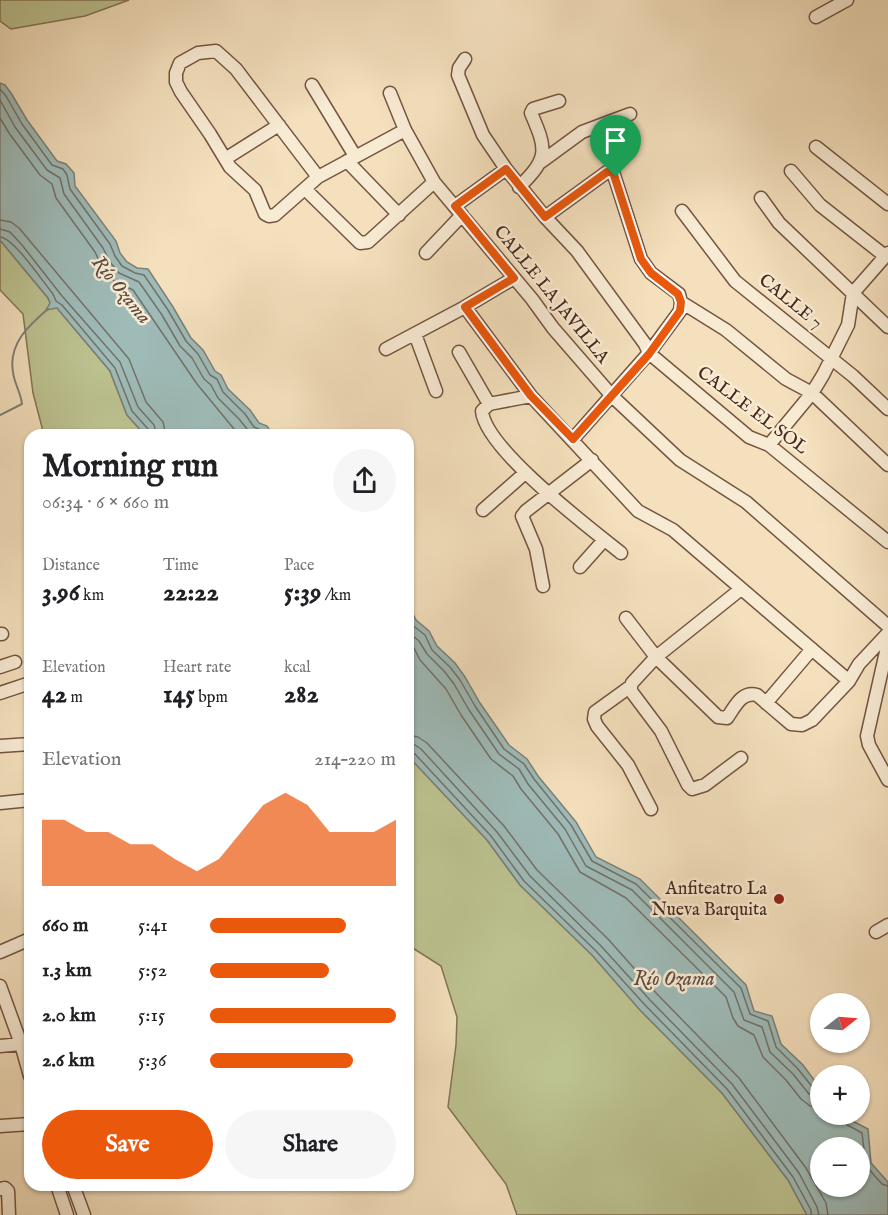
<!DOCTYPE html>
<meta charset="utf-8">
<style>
:root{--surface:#fff;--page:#f6f6f6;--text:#202124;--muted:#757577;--accent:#ea580c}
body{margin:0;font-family:"IM FELL English",serif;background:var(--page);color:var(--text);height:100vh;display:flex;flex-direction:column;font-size:22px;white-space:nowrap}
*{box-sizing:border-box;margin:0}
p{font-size:20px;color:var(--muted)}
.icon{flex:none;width:33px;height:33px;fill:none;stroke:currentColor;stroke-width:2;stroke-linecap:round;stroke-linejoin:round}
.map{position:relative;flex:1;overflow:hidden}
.panel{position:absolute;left:24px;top:429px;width:390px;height:762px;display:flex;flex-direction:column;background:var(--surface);border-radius:18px;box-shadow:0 2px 4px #0004}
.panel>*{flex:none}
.needle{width:39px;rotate:73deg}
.fabs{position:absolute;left:810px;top:993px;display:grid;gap:12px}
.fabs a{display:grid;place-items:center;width:60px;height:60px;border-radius:50%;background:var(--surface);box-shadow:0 2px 4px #0004;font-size:30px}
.pin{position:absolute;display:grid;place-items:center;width:51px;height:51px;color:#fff;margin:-62px -26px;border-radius:50% 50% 50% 0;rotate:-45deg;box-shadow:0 0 6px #0007}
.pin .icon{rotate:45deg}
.round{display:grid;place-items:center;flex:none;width:63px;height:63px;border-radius:32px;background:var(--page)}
.headline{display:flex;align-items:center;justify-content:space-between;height:102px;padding:0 18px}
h1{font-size:33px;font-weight:800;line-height:45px}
.figures{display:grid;grid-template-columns:repeat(3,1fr);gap:9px;height:102px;padding:6px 18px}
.figures div{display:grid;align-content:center}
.figures b{font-size:26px;font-weight:800}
.figures small{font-size:16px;font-weight:400}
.figures p{font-size:16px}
.chart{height:168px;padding:12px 18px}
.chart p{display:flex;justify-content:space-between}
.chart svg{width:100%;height:108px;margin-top:6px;fill:var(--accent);opacity:.7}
.button{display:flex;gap:12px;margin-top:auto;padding:12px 18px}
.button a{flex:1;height:69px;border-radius:36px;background:var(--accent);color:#fff;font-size:24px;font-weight:800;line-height:69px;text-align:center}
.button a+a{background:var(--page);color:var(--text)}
ul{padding:0 18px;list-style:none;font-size:20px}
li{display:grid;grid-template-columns:96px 72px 1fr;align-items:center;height:45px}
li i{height:15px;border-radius:8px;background:var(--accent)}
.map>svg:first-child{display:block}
.green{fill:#bcc290;stroke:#827454;stroke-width:1.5}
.water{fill:#9ebbb8;stroke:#7c8078;stroke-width:1.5;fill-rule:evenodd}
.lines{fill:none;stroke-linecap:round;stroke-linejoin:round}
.shore{stroke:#747168;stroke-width:1.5}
.stream{stroke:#7c8078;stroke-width:2}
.minor-casing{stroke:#745542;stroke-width:15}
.minor{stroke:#f8ebd4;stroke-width:12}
.route-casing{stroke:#fff;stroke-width:12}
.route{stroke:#ea580c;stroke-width:8}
.poi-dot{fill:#8f2418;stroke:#f8ebd4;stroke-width:2}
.labels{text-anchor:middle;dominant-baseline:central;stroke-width:5;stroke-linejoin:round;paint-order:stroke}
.street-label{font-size:18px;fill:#492719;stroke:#f8ebd4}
.poi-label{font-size:18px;fill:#492719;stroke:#f8ebd4;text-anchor:end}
.water-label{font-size:20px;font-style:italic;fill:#5e4c41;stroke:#f8ebd4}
</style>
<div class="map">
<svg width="888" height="1215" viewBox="0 0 888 1215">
<rect width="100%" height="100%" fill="#f4e0bd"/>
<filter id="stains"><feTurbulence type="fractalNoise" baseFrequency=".00333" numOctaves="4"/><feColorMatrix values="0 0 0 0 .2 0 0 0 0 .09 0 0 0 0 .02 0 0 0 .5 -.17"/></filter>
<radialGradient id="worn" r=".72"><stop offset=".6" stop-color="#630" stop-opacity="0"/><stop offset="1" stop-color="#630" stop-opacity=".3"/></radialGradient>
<path class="green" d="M0 0H129L85 16 11 29 0 21Z
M0 240 48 298 53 308H57L110 371 127 415 145 435H44L33 393 23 314 0 290Z
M408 756 487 840 520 885 592 955 640 1010 722 1093 788 1180 807 1215H517L506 1184 448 1107 456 1045 457 1017 441 966 408 945Z"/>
<path class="water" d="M0 83 5 85 11 93 27 120 57 161 66 164 74 173 75 186 116 241 120 253 127 262 137 268 148 269 173 307 191 338 203 350 215 371 221 375 228 389 250 410 259 423 267 426 273 435H145L127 415 110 371 57 308 46 310 50 303 48 298 0 240Z
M408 604 416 620 429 631 437 646 455 663 465 677 480 703 509 745 527 759 538 776 576 822 596 857 640 879 746 985 754 1011 772 1016 781 1044 803 1065 820 1088V1114L841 1115 868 1129 871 1163 888 1182V1215H807L788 1180 722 1093 640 1010 592 955 520 885 487 840 408 756ZM820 1148H860V1186H820Z"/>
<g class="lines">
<path class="shore" d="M0 89 6 96 22 124 52 165 63 169 67 175 70 189 110 244 115 256 122 266 135 273 144 275 168 310 186 341 198 354 210 375 217 379 223 392 245 414 254 427 263 431 266 435
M0 100 15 127 47 170 60 178 64 194 103 248 110 262 119 273 139 282 162 315 180 346 192 358 204 379 211 385 218 398 239 419 252 435
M0 118 9 133 40 175 52 184 56 198 95 252 102 267 114 281 133 290 197 384 239 435
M0 220 11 222 19 228 129 359 146 402 163 422 166 435
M0 229 10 232 22 245 62 296 120 362 138 407 154 425 157 435
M0 237C14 238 43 282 53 294L56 301 62 305 115 368 132 411 148 429 149 435
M408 618 411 624 425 635 432 650 450 667 460 680 475 706 504 749 524 764 534 779 571 825 592 861 636 884 741 988 750 1014 768 1021 776 1047 798 1069 814 1089 820 1091
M408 632 419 641 427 654 444 671 454 684 469 710 499 754 519 769 528 784 565 829 586 866 632 890 734 992 744 1020 762 1027 770 1052 793 1074 809 1094 820 1098
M408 643 414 648 420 660 446 689 461 715 491 759 513 776 521 789 558 834 580 872 626 898 726 997 733 1018 738 1026 754 1035 763 1057 786 1080 801 1099 810 1106 820 1107
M408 735 418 737 427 743 504 826 537 870 608 939 657 994 739 1078 806 1168 826 1203 828 1215
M408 744 415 745 421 749 497 832 530 876 601 946 650 1000 732 1084 799 1173 817 1207 819 1215
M408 752 415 754 491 836 524 881 596 951 645 1005 727 1089 793 1177 811 1210V1215
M840 1114 842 1122 862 1133 866 1166 882 1184 888 1186"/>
<path class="stream" d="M0 415 22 404C21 393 14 383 13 372 8 344 29 325 48 309"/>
<defs>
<path id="minor" d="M816 17 847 0
M465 59 459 68 458 75 483 135 506 169 545 217 577 251 645 344 649 353 749 437 769 445 888 542
M312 85 355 156
M390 93 405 130 434 182 532 299 553 328 612 396 680 460 746 502 888 626
M816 147 888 204
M225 159 279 125
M347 161 399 215
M541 162 582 132 630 114
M791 171 820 205 885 256
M318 177 236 69 216 51 198 53 180 63 176 73V82L181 92 210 134 230 167 255 190 265 214 269 216 275 215 318 177 405 130
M519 187C549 158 547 150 531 113L533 109 559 101
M305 189 360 243 368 242 434 182
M761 198 779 223 888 327
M455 206 506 169
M682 211 735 281 853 376 888 409
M545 217 607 172H613L641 259 651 273 679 294 681 302 680 311 649 353 573 439
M426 253 462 215
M681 302 726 330 786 379 812 393 888 465
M465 307 531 396 638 511 673 530 849 681
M415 334 436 391
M386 349 465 307 514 278
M459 352 489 404
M531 396 489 404 482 411C485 449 590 528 621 553
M769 445 812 393 823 375 848 325 853 293 888 253
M483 510 525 473
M580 567 604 540
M543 586 536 549 522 516 526 511 592 460
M626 618 656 657 718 717 727 718C735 707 741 691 757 695L791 724 802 725 812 720 849 681 859 664 888 633
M0 634H2
M888 643 867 736 869 745 888 780
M0 667 15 662
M631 686V691L661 731 688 785 692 789 705 785 741 758
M0 693 30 683
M766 703 812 649
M0 746 30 744
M0 803 30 800
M651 809 628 765 597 726 594 719 595 712 631 686 632 683 656 657 741 589
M876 932 888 925
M0 952 30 939
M0 986 21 1044 30 1076
M0 1046 21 1044
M0 1126 30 1124
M57 1185 67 1215
M73 1185 84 1215
M0 1189 5 1188 8 1191 9 1215"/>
</defs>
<use href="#minor" class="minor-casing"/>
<use href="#minor" class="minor"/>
</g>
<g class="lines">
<defs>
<path id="route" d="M506 169 545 217 607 172H613L641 259 651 273 678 294 681 302 680 311 649 354 573 439 531 396 465 307 514 278 455 206Z"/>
</defs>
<use href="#route" class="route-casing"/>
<use href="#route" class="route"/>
</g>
<circle class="poi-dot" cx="779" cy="899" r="6"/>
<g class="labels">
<g class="street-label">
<text transform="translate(551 295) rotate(51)">CALLE LA JAVILLA</text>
<text transform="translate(790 302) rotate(39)">CALLE 7</text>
<text transform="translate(752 411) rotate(37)">CALLE EL SOL</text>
</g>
<g class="poi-label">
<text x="767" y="889">Anfiteatro La<tspan x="767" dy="21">Nueva Barquita</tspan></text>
</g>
<g class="water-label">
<text transform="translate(121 290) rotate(51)">Río Ozama</text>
<text x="674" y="979">Río Ozama</text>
</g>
</g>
<rect width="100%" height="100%" filter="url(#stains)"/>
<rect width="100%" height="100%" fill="url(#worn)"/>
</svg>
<div class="fabs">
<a><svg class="needle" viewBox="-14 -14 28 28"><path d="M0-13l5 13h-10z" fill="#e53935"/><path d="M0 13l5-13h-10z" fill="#757577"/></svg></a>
<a>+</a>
<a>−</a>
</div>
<div class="pin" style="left:616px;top:177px;background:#1e9e55"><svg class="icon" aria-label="arrive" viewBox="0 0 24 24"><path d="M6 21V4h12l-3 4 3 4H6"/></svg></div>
<section class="panel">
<div class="headline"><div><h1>Morning run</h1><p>06:34 · 6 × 660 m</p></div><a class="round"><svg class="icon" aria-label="share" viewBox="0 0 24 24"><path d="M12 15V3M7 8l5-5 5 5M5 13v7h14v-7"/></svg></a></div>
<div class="figures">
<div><p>Distance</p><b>3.96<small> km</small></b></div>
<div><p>Time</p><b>22:22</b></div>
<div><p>Pace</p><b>5:39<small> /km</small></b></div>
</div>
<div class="figures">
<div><p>Elevation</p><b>42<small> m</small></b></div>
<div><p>Heart rate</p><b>145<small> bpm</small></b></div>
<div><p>kcal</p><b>282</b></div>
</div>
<div class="chart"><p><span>Elevation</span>214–220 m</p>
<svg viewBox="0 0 160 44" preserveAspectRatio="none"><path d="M0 44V17L10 17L20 22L30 22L40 27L50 27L60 33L70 38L80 33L90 22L100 11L110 6L120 11L130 22L140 22L150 22L160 17V44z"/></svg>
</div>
<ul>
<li><b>660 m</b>5:41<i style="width:73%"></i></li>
<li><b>1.3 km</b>5:52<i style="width:64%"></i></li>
<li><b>2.0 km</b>5:15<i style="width:100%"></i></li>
<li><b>2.6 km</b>5:36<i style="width:77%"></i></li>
</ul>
<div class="button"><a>Save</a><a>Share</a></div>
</section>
</div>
